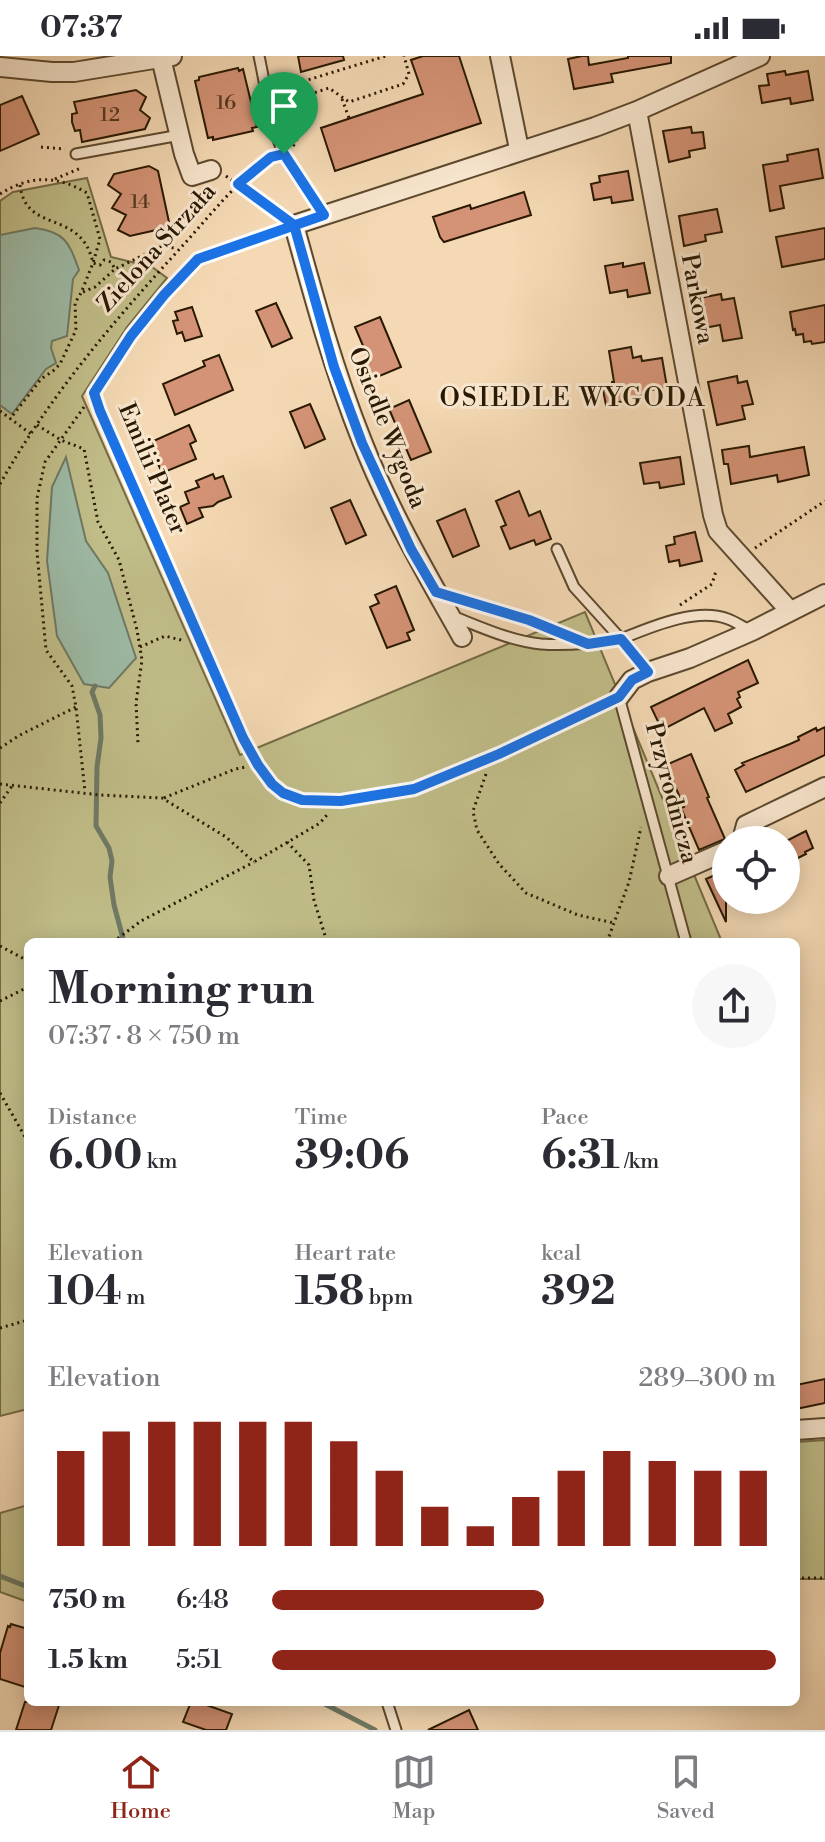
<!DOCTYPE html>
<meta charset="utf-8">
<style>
:root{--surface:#fff;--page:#f7f7f7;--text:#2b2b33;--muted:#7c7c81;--line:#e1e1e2;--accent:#8f2418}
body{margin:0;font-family:"Libre Bodoni",serif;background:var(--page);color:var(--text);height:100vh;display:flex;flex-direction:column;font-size:30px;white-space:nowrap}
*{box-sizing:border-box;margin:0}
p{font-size:26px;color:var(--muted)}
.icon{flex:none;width:44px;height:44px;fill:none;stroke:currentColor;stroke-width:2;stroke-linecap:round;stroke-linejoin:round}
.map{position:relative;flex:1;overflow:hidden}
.details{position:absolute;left:24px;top:882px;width:776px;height:768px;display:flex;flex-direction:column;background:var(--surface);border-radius:12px;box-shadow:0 4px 20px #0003}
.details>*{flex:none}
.fabs{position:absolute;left:712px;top:770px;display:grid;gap:16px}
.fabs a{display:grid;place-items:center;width:88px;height:88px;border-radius:50%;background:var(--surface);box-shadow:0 4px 20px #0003;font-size:40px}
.pin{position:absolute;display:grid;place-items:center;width:68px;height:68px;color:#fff;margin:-82px -34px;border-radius:50% 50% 50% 0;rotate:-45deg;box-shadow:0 0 8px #0007}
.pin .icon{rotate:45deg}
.round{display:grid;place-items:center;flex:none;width:84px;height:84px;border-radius:42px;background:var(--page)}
.summary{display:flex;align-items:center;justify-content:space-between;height:136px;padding:0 24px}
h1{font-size:44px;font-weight:700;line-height:60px}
.stats{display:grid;grid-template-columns:repeat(3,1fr);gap:12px;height:136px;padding:8px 24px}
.stats div{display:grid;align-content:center}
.stats b{font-size:40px;font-weight:700}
.stats small{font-size:22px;font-weight:400}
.stats p{font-size:22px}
.chart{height:224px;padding:16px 24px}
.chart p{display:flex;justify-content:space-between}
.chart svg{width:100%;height:144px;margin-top:8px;stroke:var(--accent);stroke-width:6}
ul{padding:0 24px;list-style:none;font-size:26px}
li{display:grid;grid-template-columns:128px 96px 1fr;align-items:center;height:60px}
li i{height:20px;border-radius:10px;background:var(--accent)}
.status{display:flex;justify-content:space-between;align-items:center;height:56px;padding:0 40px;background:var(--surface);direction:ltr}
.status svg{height:22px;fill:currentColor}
.dock{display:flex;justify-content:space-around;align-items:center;height:112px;border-top:2px solid var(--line);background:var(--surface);font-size:22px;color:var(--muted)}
.dock a{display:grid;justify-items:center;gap:4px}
.dock .current{color:var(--accent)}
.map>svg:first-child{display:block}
.green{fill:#c1be89;stroke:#756c46;stroke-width:2}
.water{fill:#9dbba7;stroke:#6f7a65;stroke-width:2}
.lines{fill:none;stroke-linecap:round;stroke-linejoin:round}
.stream{stroke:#6f7a65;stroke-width:5}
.building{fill:#d49376;stroke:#291902;stroke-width:2}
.service-casing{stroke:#5c492e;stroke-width:13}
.minor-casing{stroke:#5c492e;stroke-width:22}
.path{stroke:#291902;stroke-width:3;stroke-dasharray:2 4;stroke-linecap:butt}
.service{stroke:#f8e6ce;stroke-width:9}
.minor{stroke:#f8e6ce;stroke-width:18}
.route-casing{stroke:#fff;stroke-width:16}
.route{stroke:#1a73e8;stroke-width:10}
.labels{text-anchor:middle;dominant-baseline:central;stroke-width:6;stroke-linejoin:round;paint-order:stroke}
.number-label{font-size:20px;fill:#54381f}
.street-label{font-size:24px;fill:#291902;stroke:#f8e6ce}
.neighbourhood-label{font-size:26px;letter-spacing:2px;fill:#291902;stroke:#f8e6ce}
</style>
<div class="status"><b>07:37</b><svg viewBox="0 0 49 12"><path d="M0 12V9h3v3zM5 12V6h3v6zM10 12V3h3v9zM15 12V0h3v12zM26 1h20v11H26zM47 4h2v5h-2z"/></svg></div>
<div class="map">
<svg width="825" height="1674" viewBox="0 0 825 1674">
<rect width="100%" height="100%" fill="#f4d9b4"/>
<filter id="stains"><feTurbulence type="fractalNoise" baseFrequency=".0025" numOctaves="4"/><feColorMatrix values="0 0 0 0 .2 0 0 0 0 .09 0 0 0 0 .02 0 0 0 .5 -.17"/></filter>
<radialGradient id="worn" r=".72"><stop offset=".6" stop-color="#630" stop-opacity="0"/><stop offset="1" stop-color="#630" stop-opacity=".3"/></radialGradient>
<path class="green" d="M87 122 111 201 152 211 167 222 127 271 82 340 240 699 585 556 722 886H28V1353L0 1360V145L13 136Z
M825 1384V1523H796V1386Z
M28 1449V1546L0 1536V1457Z"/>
<path class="water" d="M35 172C66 176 69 187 79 214L73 223 67 280 52 285 51 292 56 307 46 313 12 358 0 349V179Z
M66 401 86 485 108 517 136 602 109 632 84 628 57 580 47 505 52 431Z"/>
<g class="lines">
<path class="stream" d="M95 630 92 636 100 659 101 682 97 711 96 770 109 792 112 805 110 821 114 849 124 886
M0 1520 28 1531
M321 1646 375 1674"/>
</g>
<path class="building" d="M298 0H343L344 4 301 16Z
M423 0H459L481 67 335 115 321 72 423 38 411 4Z
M582 0H588L589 9 628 2V0H671V7L611 18 613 26 574 33 568 3Z
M238 12 239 15 243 13 257 71 252 72 253 75 213 84V81L208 82 195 25 199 24V21Z
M785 15 786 19 808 15 813 44 791 48 790 42 762 47 759 30 769 29 767 18Z
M136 34 146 41 140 54 150 62 145 73 82 86 80 74 75 75 72 66V58L77 57 74 46Z
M22 40 39 78 0 95V49Z
M691 71 692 77 703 76 705 92 689 95 690 101 669 106 663 75Z
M818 93 823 122 780 130 784 152 770 155 763 109 788 105 787 99Z
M149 110 158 115 169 166 165 172 130 180 118 174 126 159 112 152 121 138 108 129 114 118Z
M628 115 633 144 612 147 611 141 594 144 591 128 600 126 599 120Z
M524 136 531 159 444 186 440 181 433 161 470 149 471 153Z
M717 153 722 176 705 179 706 185 684 190 679 160Z
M825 172V203L782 211 776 181Z
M623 207V211L644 207 650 237 628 241 627 234 610 237 605 210Z
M721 238 722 244 734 242 742 282 723 285 720 269 699 273 694 243Z
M276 247 292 282 272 291 256 255Z
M825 249V286L812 288 811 285 804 286 803 278 796 279 795 273 793 274 790 256Z
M192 251 202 280 185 285 182 276 177 278 173 265 178 264 175 256Z
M380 261 401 311 370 324 364 309 370 306 355 271Z
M631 291 633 302 641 300 642 305 662 302 667 331 646 335 647 339 623 343 624 345 606 349 603 334 612 332V326H614L609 295Z
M219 299 233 334 175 359 163 328 205 310 203 305Z
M737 320 738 327 747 325 753 348 742 350 745 363 717 369 708 326Z
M409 344 431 396 411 404 389 353Z
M310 348 325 383 305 392 290 356Z
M189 369 196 385 190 388 196 403 162 417 149 387Z
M749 390 750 401 804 391 809 419 778 426 777 419 731 428 728 408H724L722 394Z
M680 401 684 428 660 432 659 426 644 428 640 407Z
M213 418 215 423 223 420 231 441 218 446 213 450 199 452 203 461 187 468 180 451 189 447 185 436 199 431 196 425Z
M519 435 529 460 540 455 551 483 536 489 534 484 510 493 501 471 506 469 496 445Z
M350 444 366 479 346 488 331 452Z
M465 453 479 490 453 501 437 465Z
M695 476 702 505 680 510 679 504 669 506 666 490 675 488 674 481Z
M396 530 414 574 407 577 410 584 387 592 370 551 379 547 375 539Z
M748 604 758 627 738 636 740 641 737 643 741 651 728 658 732 667 715 675 704 652 662 674 651 651Z
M825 671V699L746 736 735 714 744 709 742 707 790 688 799 684 798 681 816 672 817 675Z
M691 698 709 741 707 742 725 783 699 794 681 752 684 751 666 709Z
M806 775 813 792 805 796 806 798 786 808V785Z
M726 814V866L706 823Z
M825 1323V1347L796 1353V1329Z
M11 1568 28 1573V1632L0 1623V1597L8 1570 10 1571Z
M25 1646H60L51 1674H16Z
M191 1646H198L232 1658 226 1674H206L183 1666Z
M469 1654 478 1674H428Z"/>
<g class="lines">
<defs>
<path id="service" d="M259 0C266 32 270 67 283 96 294 119 310 139 324 159
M76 98 180 79
M294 169 198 203 164 239 131 280 94 337 100 355 243 682 258 709 272 728 283 737 302 744 341 745 414 733 499 698 619 641 686 886
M557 493 574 531 621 583C651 571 696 551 728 563 736 566 743 571 751 575
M439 537 529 564 580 585
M452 560C481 571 510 585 541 588 568 590 595 587 621 583L648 616
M387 1646 396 1674"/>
<path id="minor" d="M500 0 518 88 521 95
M161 2 184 98 192 120 211 114
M0 11 52 16H74L172 0
M637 55 713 459 718 475 790 555
M462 581C426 517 389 454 362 385 334 315 314 242 294 169L595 71 637 55 760 0
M619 641 632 624 648 616 690 602 752 575 825 538
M742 784 746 769 825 731
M669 820 726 795
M796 1374 825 1372"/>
</defs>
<use href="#service" class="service-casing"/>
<use href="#minor" class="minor-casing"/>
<path class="path" d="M342 43 349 62
M292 44 329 32 349 46 403 28 409 18 404 0
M293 90C306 73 290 52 293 31L301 26 386 0
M41 91 65 93
M226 120 281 160
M55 123 81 112
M20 129C26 179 81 152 93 207L100 209 104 204 111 206 115 213 160 191 177 192
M0 138C30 119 57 119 87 137L100 183 93 207 81 237 75 247 76 274 60 308 53 315 41 323 10 363
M83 236 95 231 115 213
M84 351 45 406 37 442V496L46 594 72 630 76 651 85 736
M0 355 31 378
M37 369 61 384 84 393 98 466 119 504 137 574 142 604 136 647 138 688
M0 428C50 339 117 261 186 186 213 156 239 122 273 101
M755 492 825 445
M680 549 712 528 716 515
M140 591 165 580 185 585
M0 692 20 679 76 651
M486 718 473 755 477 774 499 808 526 837 578 859 614 867
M0 728 100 739 162 742 226 781 254 806 320 767 327 759
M164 742 235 713 246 711
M0 747 12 730
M287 786 309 809 314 844 327 886
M113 886 141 865 254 806
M607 886 629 826 641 771
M0 890 28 905
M0 945 28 931
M0 1037 28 1086
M0 1272 28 1264
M796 1522H825"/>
<use href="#service" class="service"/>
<use href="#minor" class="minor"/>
</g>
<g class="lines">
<defs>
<path id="route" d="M284 98 324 159 198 203 164 239 131 280 94 337 100 355 243 682 258 709 272 728 283 737 302 744 341 745 414 733 499 698 619 641 632 624 648 616 621 583 588 588 529 564 436 536 411 493 362 387 334 311 294 169 238 128 271 101 284 98"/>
</defs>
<use href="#route" class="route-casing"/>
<use href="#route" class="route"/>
</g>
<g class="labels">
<g class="number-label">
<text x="226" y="47">16</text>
<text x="110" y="59">12</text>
<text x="140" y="146">14</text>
</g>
<g class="street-label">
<text transform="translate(157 192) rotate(-48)">Zielona Strzała</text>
<text transform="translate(697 243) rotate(79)">Parkowa</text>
<text transform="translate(387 372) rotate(68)">Osiedle Wygoda</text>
<text transform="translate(152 413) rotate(67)">Emilii Plater</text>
<text transform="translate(671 737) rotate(75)">Przyrodnicza</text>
</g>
<g class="neighbourhood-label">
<text x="573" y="342">OSIEDLE WYGODA</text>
</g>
</g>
<rect width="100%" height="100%" filter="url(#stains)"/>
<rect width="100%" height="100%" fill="url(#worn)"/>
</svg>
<div class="fabs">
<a><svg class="icon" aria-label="locate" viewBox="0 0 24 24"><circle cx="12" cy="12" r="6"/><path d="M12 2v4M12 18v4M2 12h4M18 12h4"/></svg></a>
</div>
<div class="pin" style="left:284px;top:98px;background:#1e9e55"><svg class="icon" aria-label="arrive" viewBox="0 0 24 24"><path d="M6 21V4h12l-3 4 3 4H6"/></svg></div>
<section class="details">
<div class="summary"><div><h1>Morning run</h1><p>07:37 · 8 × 750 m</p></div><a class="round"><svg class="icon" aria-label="share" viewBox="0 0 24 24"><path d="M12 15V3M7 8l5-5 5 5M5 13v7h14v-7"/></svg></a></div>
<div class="stats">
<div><p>Distance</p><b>6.00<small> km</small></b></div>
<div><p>Time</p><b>39:06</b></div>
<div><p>Pace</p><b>6:31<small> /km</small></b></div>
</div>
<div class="stats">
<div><p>Elevation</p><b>104<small> m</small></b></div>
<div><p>Heart rate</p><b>158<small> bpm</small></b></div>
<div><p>kcal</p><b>392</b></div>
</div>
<div class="chart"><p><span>Elevation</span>289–300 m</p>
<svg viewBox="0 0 160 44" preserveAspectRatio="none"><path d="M5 44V15M15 44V9M25 44V6M35 44V6M45 44V6M55 44V6M65 44V12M75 44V21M85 44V32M95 44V38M105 44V29M115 44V21M125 44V15M135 44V18M145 44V21M155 44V21"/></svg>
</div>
<ul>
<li><b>750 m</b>6:48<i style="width:54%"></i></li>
<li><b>1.5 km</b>5:51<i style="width:100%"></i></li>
</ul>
</section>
</div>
<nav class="dock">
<a class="current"><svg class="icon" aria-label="home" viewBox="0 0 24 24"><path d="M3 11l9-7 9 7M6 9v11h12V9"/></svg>Home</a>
<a><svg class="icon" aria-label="map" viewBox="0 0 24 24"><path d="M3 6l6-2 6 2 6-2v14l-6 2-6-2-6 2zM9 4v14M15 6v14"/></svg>Map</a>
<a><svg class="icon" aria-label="saved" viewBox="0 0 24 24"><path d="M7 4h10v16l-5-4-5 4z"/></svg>Saved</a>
</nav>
